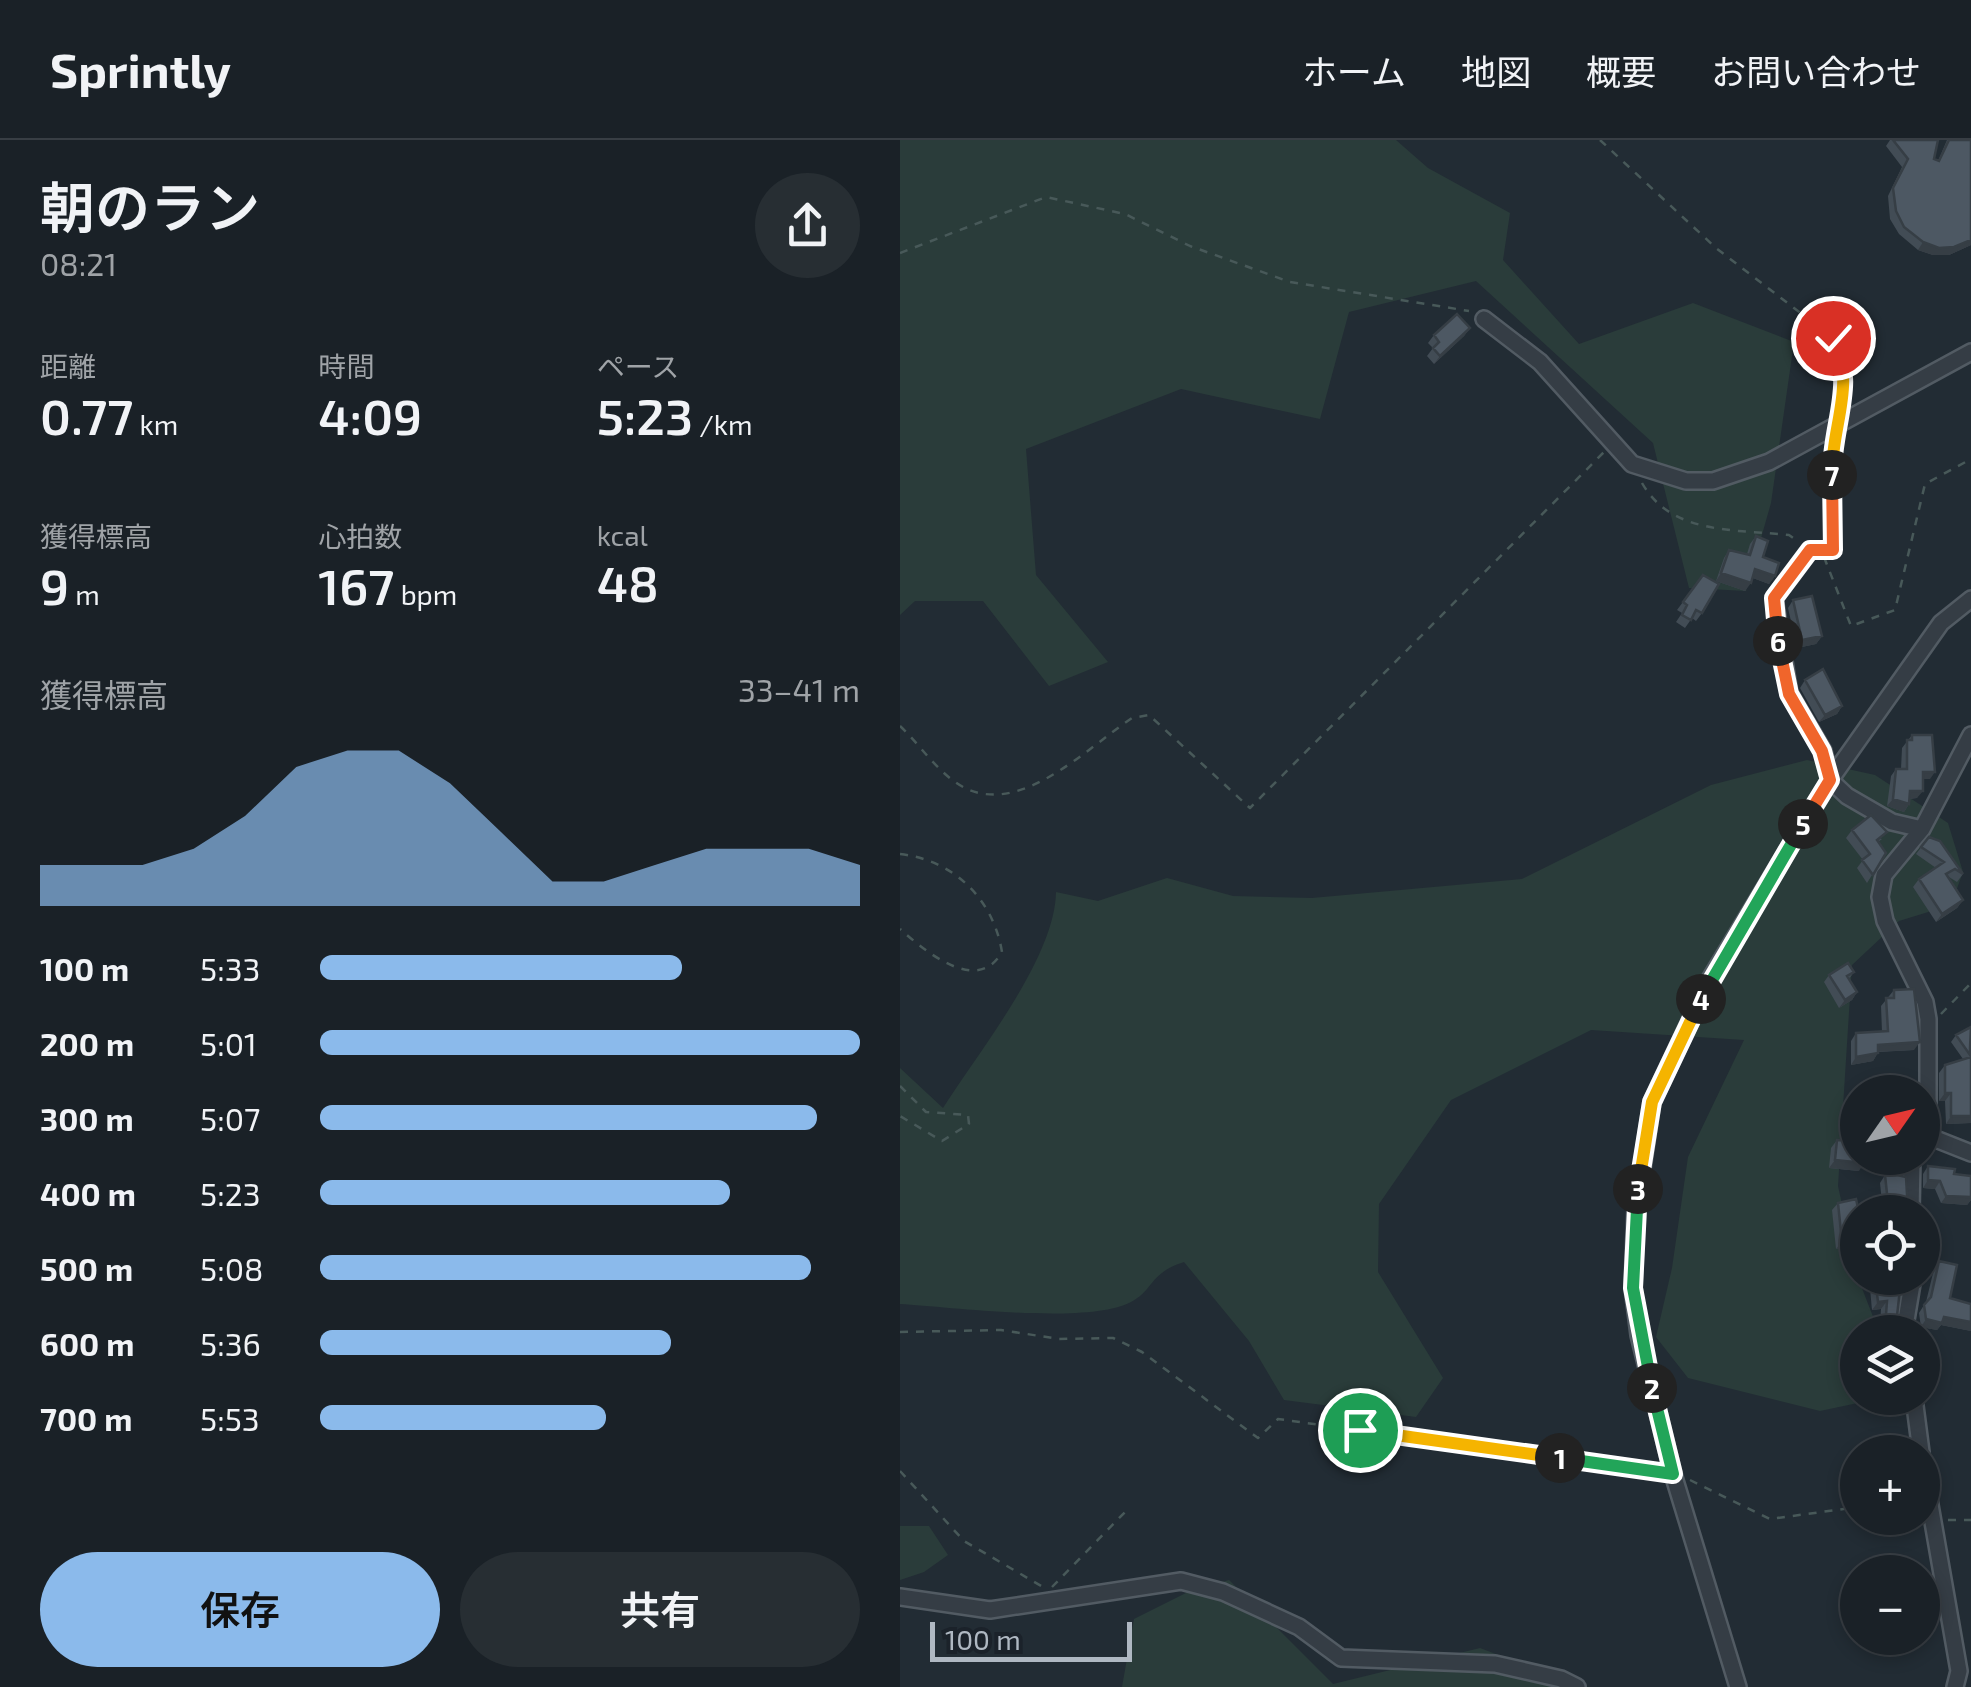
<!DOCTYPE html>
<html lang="ja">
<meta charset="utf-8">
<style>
:root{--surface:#1a2127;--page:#272e33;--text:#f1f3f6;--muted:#9fa3a7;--line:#383e44;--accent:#8bbaeb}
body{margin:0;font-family:"Exo 2","Noto Sans JP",sans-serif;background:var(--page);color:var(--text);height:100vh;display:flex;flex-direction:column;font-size:38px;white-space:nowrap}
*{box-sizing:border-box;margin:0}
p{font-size:32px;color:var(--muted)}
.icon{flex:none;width:55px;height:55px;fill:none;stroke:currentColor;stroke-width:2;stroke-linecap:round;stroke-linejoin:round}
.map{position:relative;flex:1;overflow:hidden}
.sheet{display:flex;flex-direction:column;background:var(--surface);width:900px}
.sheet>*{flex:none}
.needle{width:65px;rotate:56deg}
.tools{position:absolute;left:940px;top:935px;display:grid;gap:20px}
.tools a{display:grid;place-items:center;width:100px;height:100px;border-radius:50%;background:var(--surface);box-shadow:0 5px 15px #0003,0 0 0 2px var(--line);font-size:50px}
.scale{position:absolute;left:30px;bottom:25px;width:202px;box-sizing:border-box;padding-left:10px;border:5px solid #afb8c2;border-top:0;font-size:28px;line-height:35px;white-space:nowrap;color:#afb8c2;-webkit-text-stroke:8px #1b222a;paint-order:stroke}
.pin{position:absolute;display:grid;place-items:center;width:85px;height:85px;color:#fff;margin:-42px;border:5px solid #fff;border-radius:50%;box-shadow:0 2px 10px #0007}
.km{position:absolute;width:50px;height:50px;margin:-25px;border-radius:50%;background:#222;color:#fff;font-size:28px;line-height:50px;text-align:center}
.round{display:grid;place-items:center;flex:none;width:105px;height:105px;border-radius:52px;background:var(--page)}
.summary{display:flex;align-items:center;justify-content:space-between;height:170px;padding:0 40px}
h1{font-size:55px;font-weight:600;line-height:75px}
.stats{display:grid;grid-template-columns:repeat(3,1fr);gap:15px;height:170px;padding:10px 40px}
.stats div{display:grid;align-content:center}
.stats b{font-size:50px;font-weight:600}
.stats small{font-size:28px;font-weight:400}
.stats p{font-size:28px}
.chart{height:280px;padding:20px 40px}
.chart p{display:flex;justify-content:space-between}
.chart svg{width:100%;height:180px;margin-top:10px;fill:var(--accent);opacity:.7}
.action{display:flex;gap:20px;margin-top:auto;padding:20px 40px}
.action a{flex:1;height:115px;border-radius:60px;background:var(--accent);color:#111;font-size:40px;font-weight:600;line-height:115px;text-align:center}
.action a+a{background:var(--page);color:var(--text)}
ul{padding:0 40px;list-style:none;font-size:32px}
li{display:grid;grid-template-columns:160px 120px 1fr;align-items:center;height:75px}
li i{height:25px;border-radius:12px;background:var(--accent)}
header{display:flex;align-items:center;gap:60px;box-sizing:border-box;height:140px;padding:0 50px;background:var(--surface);border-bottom:2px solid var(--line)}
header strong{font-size:48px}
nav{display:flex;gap:55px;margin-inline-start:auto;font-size:35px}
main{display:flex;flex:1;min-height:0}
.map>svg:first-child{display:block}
.green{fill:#2a3c3a}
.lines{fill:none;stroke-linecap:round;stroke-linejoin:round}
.minor-casing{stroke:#525b63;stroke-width:20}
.path{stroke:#485959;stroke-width:2.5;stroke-dasharray:8 8;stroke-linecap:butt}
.minor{stroke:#353d45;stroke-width:15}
.wall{fill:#424c55}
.shaded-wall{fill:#363e45}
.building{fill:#4d5863;stroke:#363e45;stroke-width:2.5}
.split-1-casing{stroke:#fff;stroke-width:20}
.split-2-casing{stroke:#fff;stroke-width:20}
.split-3-casing{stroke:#fff;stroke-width:20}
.split-4-casing{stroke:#fff;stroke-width:20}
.split-5-casing{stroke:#fff;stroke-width:20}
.split-6-casing{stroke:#fff;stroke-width:20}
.split-7-casing{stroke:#fff;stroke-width:20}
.split-8-casing{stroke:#fff;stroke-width:20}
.split-1{stroke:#f5b400;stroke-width:12}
.split-2{stroke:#22a559;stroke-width:12}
.split-3{stroke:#22a559;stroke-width:12}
.split-4{stroke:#f5b400;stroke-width:12}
.split-5{stroke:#22a559;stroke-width:12}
.split-6{stroke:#f0652b;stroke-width:12}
.split-7{stroke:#f0652b;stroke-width:12}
.split-8{stroke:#f5b400;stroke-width:12}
</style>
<header>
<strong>Sprintly</strong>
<nav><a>ホーム</a><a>地図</a><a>概要</a><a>お問い合わせ</a></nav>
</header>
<main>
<section class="sheet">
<div class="summary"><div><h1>朝のラン</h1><p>08:21</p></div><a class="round"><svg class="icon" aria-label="share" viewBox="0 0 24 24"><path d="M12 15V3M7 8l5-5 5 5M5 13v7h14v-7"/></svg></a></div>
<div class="stats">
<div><p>距離</p><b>0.77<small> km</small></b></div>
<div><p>時間</p><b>4:09</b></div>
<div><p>ペース</p><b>5:23<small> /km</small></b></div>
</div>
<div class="stats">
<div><p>獲得標高</p><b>9<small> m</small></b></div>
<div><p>心拍数</p><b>167<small> bpm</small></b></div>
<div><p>kcal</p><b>48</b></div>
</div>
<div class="chart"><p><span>獲得標高</span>33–41 m</p>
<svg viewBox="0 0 160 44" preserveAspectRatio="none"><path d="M0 44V34L10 34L20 34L30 30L40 22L50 10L60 6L70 6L80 14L90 26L100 38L110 38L120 34L130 30L140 30L150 30L160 34V44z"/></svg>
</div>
<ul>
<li><b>100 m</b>5:33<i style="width:67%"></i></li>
<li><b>200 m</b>5:01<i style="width:100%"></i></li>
<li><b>300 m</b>5:07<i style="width:92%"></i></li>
<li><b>400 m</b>5:23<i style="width:76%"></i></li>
<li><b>500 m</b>5:08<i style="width:91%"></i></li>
<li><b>600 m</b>5:36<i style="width:65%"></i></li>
<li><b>700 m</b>5:53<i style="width:53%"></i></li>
</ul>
<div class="action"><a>保存</a><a>共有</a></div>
</section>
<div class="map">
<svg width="1071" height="1547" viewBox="0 0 1071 1547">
<rect width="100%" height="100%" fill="#222c34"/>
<path class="green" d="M0 0H496L528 28 610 73 603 120 679 204 793 163 894 202 871 363 846 451 789 448 753 303 576 141 449 172 420 279 281 249 126 309 136 435 208 522 149 546 83 461H15L0 475Z
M907 620 975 635 1048 683 1063 732 1051 765 999 781 952 825 938 1046 958 1138 979 1192H958V1258L972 1260 920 1271 788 1238 756 1197 772 1128 788 1017 844 900 691 890 551 960 479 1064 478 1132 543 1238 516 1277 384 1260 349 1201 284 1122C249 1133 254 1150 231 1162 188 1185 52 1167 0 1164V928L43 968C79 911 155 818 156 752L198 761 267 738 333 756 412 758 622 739 811 645Z
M0 1386H29L48 1415 24 1432 0 1440Z
M329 1440 433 1544 580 1508 683 1547H222L234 1479 290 1451Z"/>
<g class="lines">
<defs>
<path id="minor" d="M584 179 640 222 732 324 786 341H813L869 322 1071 212
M910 410 874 458 889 553 923 611 930 640 947 656 992 682 1022 689
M1028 996 1071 1013
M1022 1002 1028 996V879L1025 862 985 781 980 757 984 735 1022 689 1071 595
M1011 1072 1012 1018
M1004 1192 1013 1138
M1014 1258 1021 1312
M1022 1319 1059 1531 1055 1547
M0 1457 90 1470 281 1441 323 1452 399 1487 441 1518 595 1524 661 1539 677 1547
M838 1547 773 1334 739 1195 733 1148 736 1068 752 962 809 841 930 640 1041 483 1071 459"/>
</defs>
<use href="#minor" class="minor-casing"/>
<path class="path" d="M700 0 816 108 933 198 943 217V264
M0 113 146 57 225 74 290 106 390 142 569 171
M742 343C772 396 838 389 889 395L896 400
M926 410H933V305
M924 417 951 486 995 470 1025 344 1071 319
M0 586C19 604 34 627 55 642 114 684 184 610 232 578L249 575 350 668 704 312
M0 714C53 720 93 758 102 812 77 856 24 810 0 789
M1041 874 1071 843
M0 946 26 972 68 975 69 984 42 1001 0 976
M0 1192 101 1190 159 1199 213 1198 242 1212 358 1298 378 1279 759 1332
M0 1331 64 1401 143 1447
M790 1340 870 1379 958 1367
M1048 1380H1071
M152 1447 228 1369"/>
<use href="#minor" class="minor"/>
</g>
<path class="wall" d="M990 0H1038L1034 19 1038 21 1047 0H1071V105L1049 115H1033L1018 110 999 94 990 79 988 56 1002 27 986 6Z
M570 188 564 196 534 224 527 216 533 208 528 203 534 195Z
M856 396 863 417 875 436 869 444 853 438 845 451 816 441 824 418 829 410 847 414 850 404Z
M803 435 802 473 796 481 792 478 785 488 776 482 782 473 777 470Z
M893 460 922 496 916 504 897 508 888 468Z
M905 540 942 566 937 574 919 582 900 548Z
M1012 595 1030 639H1023L1017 658 1009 659V664L1004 672 987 666 991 636 996 629H1001L1002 608Z
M952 690 982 699 978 702 986 713 967 743 957 728 963 720 946 698Z
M1029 697 1063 734 1057 742 1049 737H1048L1063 760 1057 768 1036 782 1013 747 1019 739 1036 728 1016 714Z
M954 832 949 839 957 852 952 860 939 868 924 842 929 835Z
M994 850 1014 910 978 912 973 921 951 925V901L956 893 982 892 981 866Z
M1071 887V983L1046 984 1045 961H1039V933L1045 925 1063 919 1051 902 1056 895Z
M950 989 959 1031 929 1028 931 1008 937 1000H944V996Z
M1028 1026 1054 1034 1071 1036V1060L1067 1065 1041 1063 1035 1049 1023 1048V1034Z
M985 1035 1008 1072H983L980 1043Z
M938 1063 958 1072V1105L936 1109 932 1070Z
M1039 1121 1050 1158 1071 1164V1191L1041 1185 1037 1190 1021 1187 1019 1173 1026 1162 1034 1129Z
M969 1138H1006L998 1147 991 1183H980L981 1169 972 1170Z"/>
<path class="shaded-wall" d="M1071 100V105L1049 115H1033L1018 110 1023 102Z
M570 188 564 196 534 224 540 216Z
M855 429 875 436 869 444 850 437Z
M821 433 851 443 845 451 816 441Z
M922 496 916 504 897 508 902 500Z
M942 566 937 574 919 582 925 575Z
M1023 632H1035L1030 639H1018Z
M1010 651H1023L1017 658 1004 659Z
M993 659 1009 664 1004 672 987 666Z
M1063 760 1057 768 1036 782 1042 774Z
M957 852 952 860 939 868 945 860Z
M1020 902 1014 910 972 912 978 905Z
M978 913 973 921 951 925 956 917Z
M1045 953H1051L1045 961H1039Z
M1051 976H1071V983L1046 984Z
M935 1020 964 1023 959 1031 929 1028Z
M1028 1040 1040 1041 1035 1049 1023 1048Z
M1046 1056 1071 1057V1060L1067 1065 1041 1063Z
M958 1098V1105L936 1109 942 1102Z
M1005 1139 1000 1147 989 1149 995 1141Z
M987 1161 981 1169 972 1170 978 1162Z
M986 1175 997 1176 991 1183H980Z
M1044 1177 1071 1182V1191L1041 1185 1037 1190 1021 1187 1026 1179Z"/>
<path class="building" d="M993 0H1038L1034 19 1039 21 1049 0H1071V100L1054 107 1039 108 1023 102 1004 87 996 71 993 48 1008 19Z
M557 174 570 188 540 216 533 208 539 202 534 195Z
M856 396 868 401 863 417 879 423 875 436 855 429 851 443 821 433 829 410 850 415Z
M803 435 819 444 802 473 796 470 791 480 782 475 787 465 783 462Z
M912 456 922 496 902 500 893 460Z
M923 529 942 566 925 575 905 540Z
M1012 595H1032L1035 632H1023V651H1010L1009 664 993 659 996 629H1007V600H1012Z
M971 675 987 692 977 700 986 713 973 735 962 720 970 714 952 690Z
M1029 697 1040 701 1063 734 1055 729 1046 734 1063 760 1042 774 1019 739 1044 722 1021 707Z
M948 823 954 832 947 836 957 852 945 860 929 835Z
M1014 849 1020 902 978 905V913L956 917V893L988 891 986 858H994V850Z
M1071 887 1070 908V915L1056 895Z
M1071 917V976H1051V953H1045V925Z
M950 989H958V1018H965L964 1023 935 1020 937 1000 949 1001Z
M1028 1026 1055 1029 1054 1034 1071 1036V1057L1046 1056 1040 1041 1028 1040Z
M985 1035H997L1006 1037 1008 1072H987H989Z
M956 1059 959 1072H958V1098L942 1102 938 1063Z
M1039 1121 1057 1125 1050 1158 1071 1164V1182L1044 1177 1042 1183 1026 1179 1024 1165 1031 1157Z
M975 1138H992L1000 1149 997 1176 986 1175 987 1161 978 1162Z
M994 1138H1006L1005 1139 995 1141Z"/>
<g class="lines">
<defs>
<path id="split-1" d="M460 1290 660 1318"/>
<path id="split-2" d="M660 1318 773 1334 752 1248"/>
<path id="split-3" d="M738 1049 733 1148 752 1248"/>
<path id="split-4" d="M738 1049 752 962 801 859"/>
<path id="split-5" d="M801 859 903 684"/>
<path id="split-6" d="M878 501 889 554 922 611 930 640 903 684"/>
<path id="split-7" d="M878 501 874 458 910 410H933L932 335"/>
<path id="split-8" d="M932 335C931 286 957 244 933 198"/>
</defs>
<use href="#split-1" class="split-1-casing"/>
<use href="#split-2" class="split-2-casing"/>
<use href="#split-3" class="split-3-casing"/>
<use href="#split-4" class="split-4-casing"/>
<use href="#split-5" class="split-5-casing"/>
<use href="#split-6" class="split-6-casing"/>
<use href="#split-7" class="split-7-casing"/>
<use href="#split-8" class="split-8-casing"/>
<use href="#split-1" class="split-1"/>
<use href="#split-2" class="split-2"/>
<use href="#split-3" class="split-3"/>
<use href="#split-4" class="split-4"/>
<use href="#split-5" class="split-5"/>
<use href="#split-6" class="split-6"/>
<use href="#split-7" class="split-7"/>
<use href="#split-8" class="split-8"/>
</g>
</svg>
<div class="tools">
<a><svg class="needle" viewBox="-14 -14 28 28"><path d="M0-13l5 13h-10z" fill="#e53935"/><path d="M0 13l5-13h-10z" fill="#9fa3a7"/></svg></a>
<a><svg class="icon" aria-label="locate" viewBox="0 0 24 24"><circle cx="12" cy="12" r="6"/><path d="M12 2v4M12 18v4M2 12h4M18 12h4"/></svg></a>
<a><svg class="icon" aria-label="layers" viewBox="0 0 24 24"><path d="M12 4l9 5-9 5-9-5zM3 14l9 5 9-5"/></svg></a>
<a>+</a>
<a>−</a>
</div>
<div class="scale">100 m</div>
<div class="pin" style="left:460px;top:1290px;background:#1e9e55"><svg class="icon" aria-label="arrive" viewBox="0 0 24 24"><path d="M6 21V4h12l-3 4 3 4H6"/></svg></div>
<div class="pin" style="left:933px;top:198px;background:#d93025"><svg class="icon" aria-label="check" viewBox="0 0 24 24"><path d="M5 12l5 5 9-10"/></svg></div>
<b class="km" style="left:660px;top:1318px">1</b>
<b class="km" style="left:752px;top:1248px">2</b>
<b class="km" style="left:738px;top:1049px">3</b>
<b class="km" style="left:801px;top:859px">4</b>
<b class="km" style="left:903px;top:684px">5</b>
<b class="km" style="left:878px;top:501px">6</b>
<b class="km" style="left:932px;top:335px">7</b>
</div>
</main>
